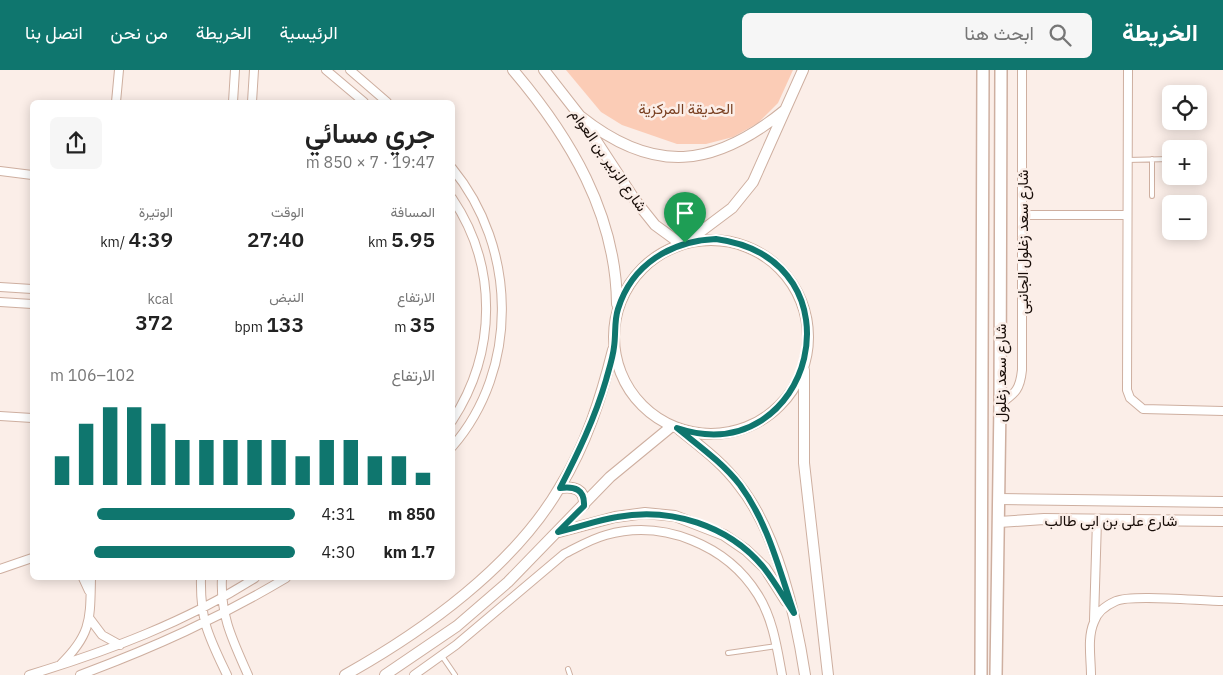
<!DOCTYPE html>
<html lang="ar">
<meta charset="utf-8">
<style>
:root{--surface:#fff;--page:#f6f6f6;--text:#222;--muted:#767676;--accent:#0f766e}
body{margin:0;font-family:"IBM Plex Sans",Vazirmatn,sans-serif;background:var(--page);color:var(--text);direction:rtl;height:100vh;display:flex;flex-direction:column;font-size:19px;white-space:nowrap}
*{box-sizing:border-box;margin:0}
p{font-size:16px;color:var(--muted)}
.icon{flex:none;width:28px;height:28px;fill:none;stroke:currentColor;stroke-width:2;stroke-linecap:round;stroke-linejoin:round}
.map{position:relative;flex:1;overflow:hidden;direction:ltr}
.details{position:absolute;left:30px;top:30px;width:425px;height:480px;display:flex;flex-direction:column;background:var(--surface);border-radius:8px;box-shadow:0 2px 12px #0003;direction:rtl}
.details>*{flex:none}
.controls{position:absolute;left:1162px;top:15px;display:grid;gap:10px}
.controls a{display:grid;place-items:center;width:45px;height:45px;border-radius:8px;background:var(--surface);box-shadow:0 2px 12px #0003;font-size:25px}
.pin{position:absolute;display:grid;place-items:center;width:42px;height:42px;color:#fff;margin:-51px -21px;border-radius:50% 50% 50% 0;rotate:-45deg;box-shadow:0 0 5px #0007}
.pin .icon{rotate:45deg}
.round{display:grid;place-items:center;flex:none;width:52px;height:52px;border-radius:8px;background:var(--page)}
.headline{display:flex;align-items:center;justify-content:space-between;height:85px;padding:0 20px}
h1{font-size:28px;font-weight:600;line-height:38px}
.stats{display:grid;grid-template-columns:repeat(3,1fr);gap:8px;height:85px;padding:5px 20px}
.stats div{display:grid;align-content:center}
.stats b{font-size:21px;font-weight:600}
.stats small{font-size:14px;font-weight:400}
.stats p{font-size:14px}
.chart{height:140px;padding:10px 20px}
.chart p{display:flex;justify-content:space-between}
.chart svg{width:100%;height:90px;margin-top:5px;stroke:var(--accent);stroke-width:6}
ul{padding:0 20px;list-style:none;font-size:16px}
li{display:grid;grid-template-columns:80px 60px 1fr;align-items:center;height:38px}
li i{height:12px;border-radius:6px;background:var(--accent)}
header{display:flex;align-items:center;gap:30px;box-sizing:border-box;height:70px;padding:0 25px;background:var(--accent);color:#fff}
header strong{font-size:24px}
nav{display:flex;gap:28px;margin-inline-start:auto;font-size:18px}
.search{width:350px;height:45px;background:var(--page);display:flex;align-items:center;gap:12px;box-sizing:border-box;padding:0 18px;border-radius:8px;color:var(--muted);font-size:19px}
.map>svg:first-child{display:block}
.green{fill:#fbccb6}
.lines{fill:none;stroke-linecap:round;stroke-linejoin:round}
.service-casing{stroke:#ceafa0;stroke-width:6}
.minor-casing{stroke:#ceafa0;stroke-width:10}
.tertiary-casing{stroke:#ceafa0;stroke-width:12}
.secondary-casing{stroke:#ceafa0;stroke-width:14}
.service{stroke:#fff;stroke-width:4}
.minor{stroke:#fff;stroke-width:8}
.tertiary{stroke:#fff;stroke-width:10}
.secondary{stroke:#fff;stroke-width:11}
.route-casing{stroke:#fff;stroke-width:10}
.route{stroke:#0f766e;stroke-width:6}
.labels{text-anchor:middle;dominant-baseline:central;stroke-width:5;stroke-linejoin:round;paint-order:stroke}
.park-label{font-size:15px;fill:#793f20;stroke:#fbeee8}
.street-label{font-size:15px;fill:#180d08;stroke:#fbeee8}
</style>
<header>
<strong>الخريطة</strong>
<div class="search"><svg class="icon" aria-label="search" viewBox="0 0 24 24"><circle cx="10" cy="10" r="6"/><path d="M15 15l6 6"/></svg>ابحث هنا</div>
<nav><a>الرئيسية</a><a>الخريطة</a><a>من نحن</a><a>اتصل بنا</a></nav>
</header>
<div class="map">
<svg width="1223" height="605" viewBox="0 0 1223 605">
<rect width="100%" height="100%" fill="#fbeee8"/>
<path class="green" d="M566 0H793L778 33 758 53 733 67 706 74H677L622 55 601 42Z"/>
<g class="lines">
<defs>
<path id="service" d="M1127 90 1171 89
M1152 126V89
M728 583 777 576
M442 586 455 605
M568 599 570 605"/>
<path id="minor" d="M326 0 364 32
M350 0 387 32
M1128 0 1127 320 1130 328 1143 339 1223 341
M116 32 119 0
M233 32 235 0
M252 32 254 0
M452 98C517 177 520 299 452 377
M0 101 32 105
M452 128C498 196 497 282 452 351
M1022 145H1127
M0 217 32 219
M0 232 32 234
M1000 334C1016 323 1020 319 1022 300V0
M0 346 32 348
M0 499 32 488
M83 508 89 521
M201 508C200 551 209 567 227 605
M222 508C220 546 233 571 248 605
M90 549 102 565 120 575
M1094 550 1097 450
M60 595C92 564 90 549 91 508
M29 605C108 581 186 552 255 508
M80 605C155 577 217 549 286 508
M414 605 456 575 564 484C578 477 591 469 606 465 663 449 727 475 758 525 773 549 777 578 782 605
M1091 605C1091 588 1087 568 1094 552 1097 542 1107 535 1116 531 1132 524 1201 531 1223 531"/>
<path id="tertiary" d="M513 0C570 67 616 144 617 234
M544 0 580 46 635 130 655 155 681 174
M580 46C654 105 714 98 785 40
M614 267a97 97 0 1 1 194 0a97 97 0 1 1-194 0Z
M688 171 732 138 753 112 803 0
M804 300V393L828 605
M680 360C701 377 723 393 739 415 777 462 796 546 805 605
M560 418C574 416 585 419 584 435
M999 429 1223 432
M999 452 1044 449 1223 451
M559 462 615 447 645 443 675 446 724 465 746 480 765 498 786 531
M345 605C424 561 514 496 560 417 586 375 601 328 613 280
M385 605 457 556 508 512 610 407 672 356"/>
<path id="secondary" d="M981 605 983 0
M996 605 1000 334 1001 0"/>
</defs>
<use href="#service" class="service-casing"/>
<use href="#minor" class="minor-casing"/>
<use href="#tertiary" class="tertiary-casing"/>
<use href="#secondary" class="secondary-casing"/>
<use href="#service" class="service"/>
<use href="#minor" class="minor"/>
<use href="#tertiary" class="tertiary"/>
<use href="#secondary" class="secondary"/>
</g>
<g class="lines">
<defs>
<path id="route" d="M716 169C868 190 812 403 677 358 699 376 723 393 740 415 768 453 779 499 794 543 784 528 775 512 764 498 729 455 670 437 617 447 597 450 577 458 558 462L584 436C585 419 574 416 560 418 578 383 595 348 606 310 609 299 613 287 614 277 616 264 614 251 618 239 632 194 671 171 716 169Z"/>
</defs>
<use href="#route" class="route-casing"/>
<use href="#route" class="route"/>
</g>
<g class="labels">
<g class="park-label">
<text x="686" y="38">الحديقة المركزية</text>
</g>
<g class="street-label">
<text transform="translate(609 90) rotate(55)">شارع الزبير بن العوام</text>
<text transform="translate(1022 172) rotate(-90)">شارع سعد زغلول الجانبى</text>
<text transform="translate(1000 303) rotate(-90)">شارع سعد زغلول</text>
<text x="1111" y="450">شارع على بن ابى طالب</text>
</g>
</g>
</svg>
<div class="controls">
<a><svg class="icon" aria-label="locate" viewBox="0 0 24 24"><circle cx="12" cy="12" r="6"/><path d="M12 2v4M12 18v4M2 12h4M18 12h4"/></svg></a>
<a>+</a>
<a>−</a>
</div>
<div class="pin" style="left:685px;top:173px;background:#1e9e55"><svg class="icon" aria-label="arrive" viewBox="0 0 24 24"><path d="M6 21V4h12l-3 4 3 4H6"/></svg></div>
<section class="details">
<div class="headline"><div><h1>جري مسائي</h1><p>19:47 · 7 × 850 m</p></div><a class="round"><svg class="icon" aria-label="share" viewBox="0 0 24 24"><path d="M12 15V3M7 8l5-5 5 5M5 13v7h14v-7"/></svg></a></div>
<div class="stats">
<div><p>المسافة</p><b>5.95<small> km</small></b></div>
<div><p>الوقت</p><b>27:40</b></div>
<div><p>الوتيرة</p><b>4:39<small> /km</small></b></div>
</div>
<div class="stats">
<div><p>الارتفاع</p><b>35<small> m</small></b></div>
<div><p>النبض</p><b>133<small> bpm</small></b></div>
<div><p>kcal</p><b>372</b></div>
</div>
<div class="chart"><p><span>الارتفاع</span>102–106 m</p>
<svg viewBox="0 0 160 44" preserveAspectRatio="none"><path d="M5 44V30M15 44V14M25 44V6M35 44V6M45 44V14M55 44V22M65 44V22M75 44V22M85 44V22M95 44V22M105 44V30M115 44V22M125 44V22M135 44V30M145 44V30M155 44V38"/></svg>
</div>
<ul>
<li><b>850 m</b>4:31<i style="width:81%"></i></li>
<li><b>1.7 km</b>4:30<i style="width:82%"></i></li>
</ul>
</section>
</div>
